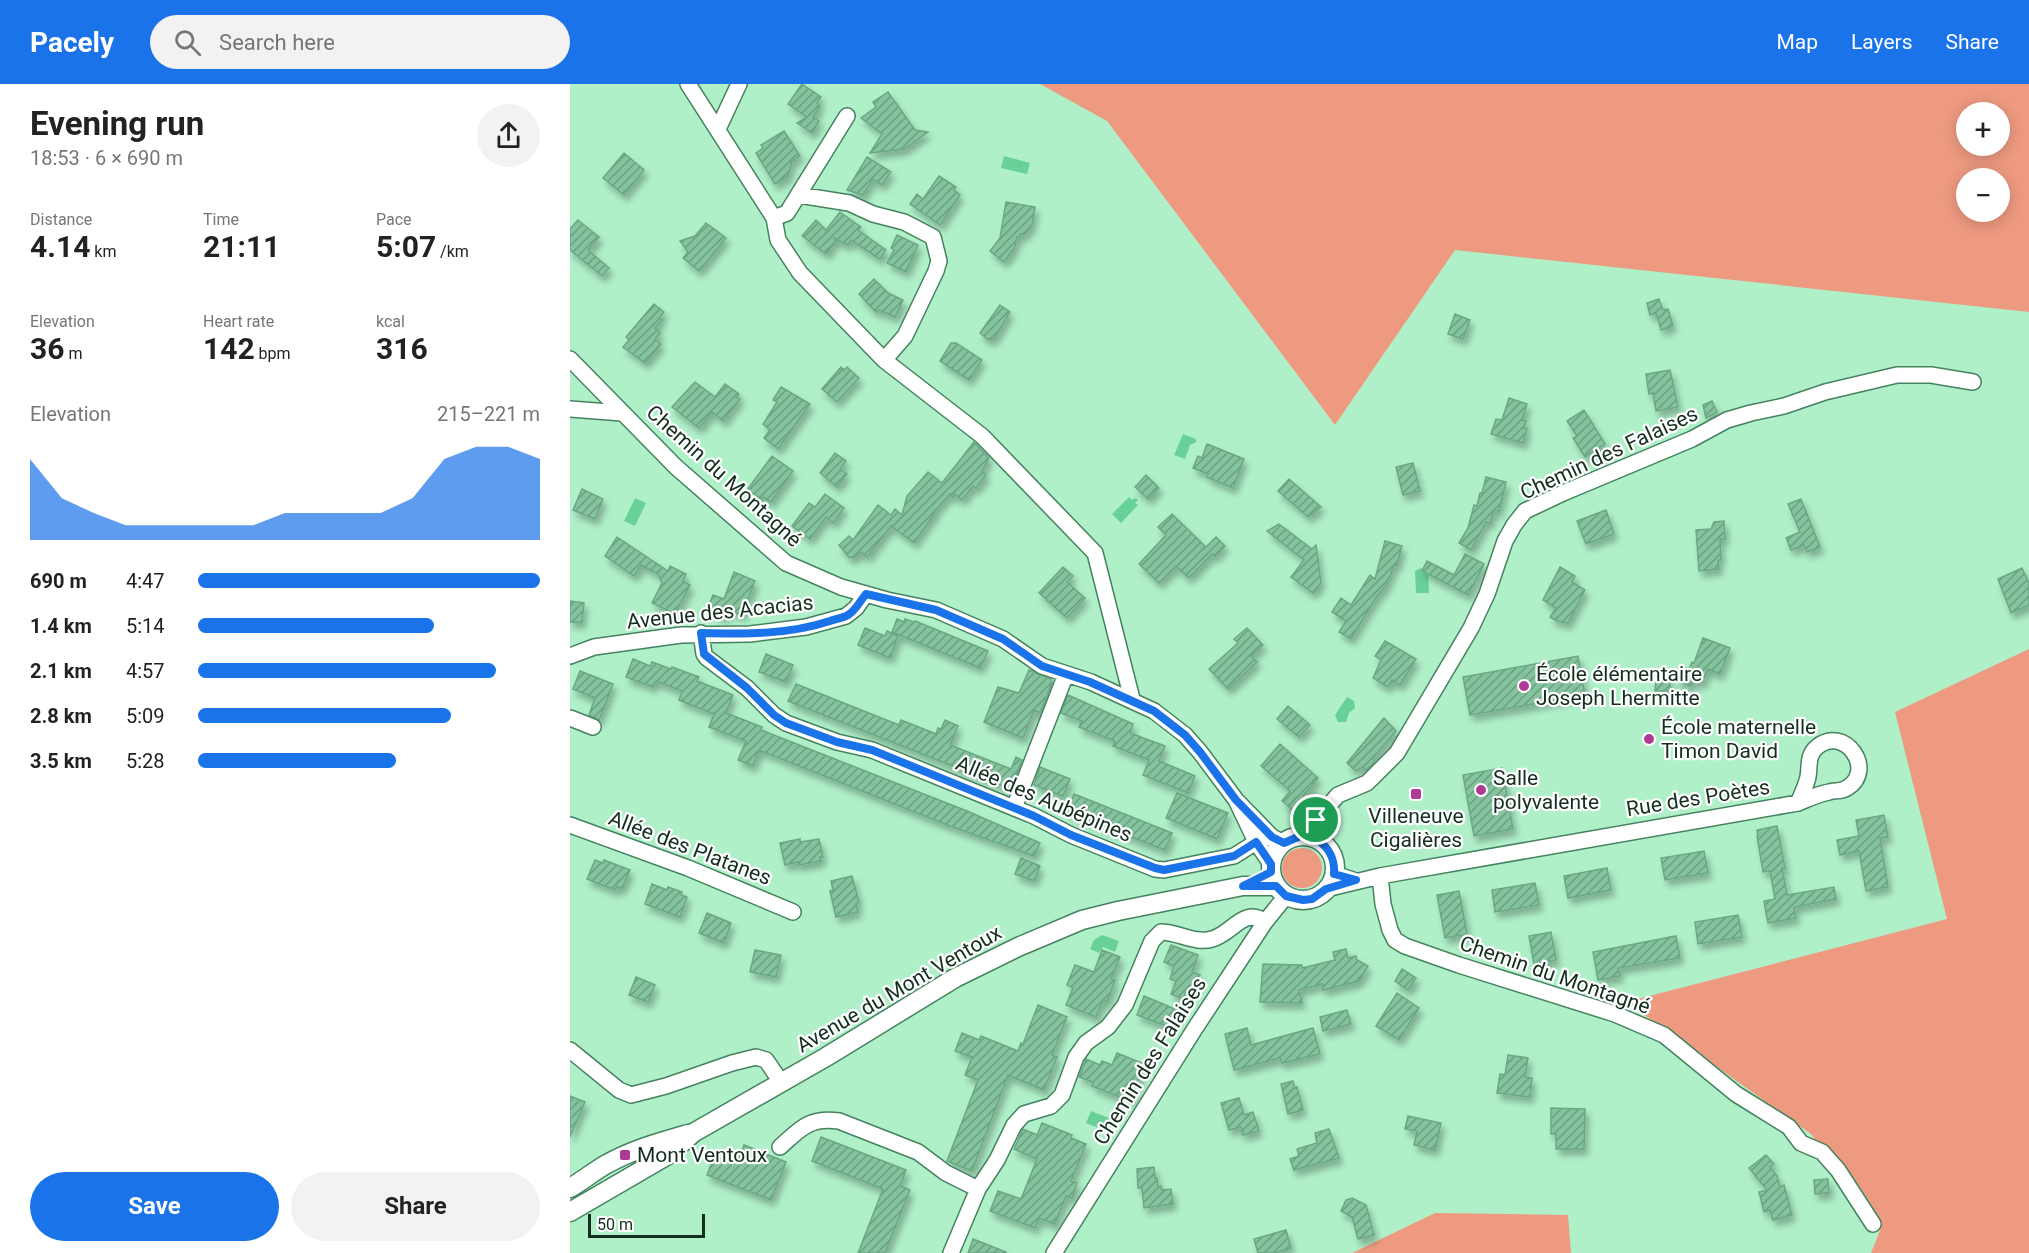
<!DOCTYPE html>
<meta charset="utf-8">
<style>
:root{--surface:#fff;--page:#f2f2f2;--text:#222;--muted:#767676;--accent:#1a73e8}
body{margin:0;font-family:Roboto,sans-serif;background:var(--page);color:var(--text);height:100vh;display:flex;flex-direction:column;font-size:22px;white-space:nowrap}
*{box-sizing:border-box;margin:0}
p{font-size:20px;color:var(--muted)}
.icon{flex:none;width:33px;height:33px;fill:none;stroke:currentColor;stroke-width:2;stroke-linecap:round;stroke-linejoin:round}
.map{position:relative;flex:1;overflow:hidden}
.drawer{display:flex;flex-direction:column;background:var(--surface);width:570px}
.drawer>*{flex:none}
.tools{position:absolute;left:1386px;top:18px;display:grid;gap:12px}
.tools a{display:grid;place-items:center;width:54px;height:54px;border-radius:50%;background:var(--surface);box-shadow:0 3px 15px #0003;font-size:30px}
.scale{position:absolute;left:18px;bottom:15px;width:117px;box-sizing:border-box;padding-left:6px;border:3px solid #142e20;border-top:0;font-size:16px;line-height:21px;white-space:nowrap;color:#142e20;-webkit-text-stroke:4px #fff;paint-order:stroke}
.pin{position:absolute;display:grid;place-items:center;width:51px;height:51px;color:#fff;margin:-26px;border:3px solid #fff;border-radius:50%;box-shadow:0 2px 6px #0007}
.round{display:grid;place-items:center;flex:none;width:63px;height:63px;border-radius:32px;background:var(--page)}
.summary{display:flex;align-items:center;justify-content:space-between;height:102px;padding:0 30px}
h1{font-size:33px;font-weight:700;line-height:45px}
.metrics{display:grid;grid-template-columns:repeat(3,1fr);gap:9px;height:102px;padding:6px 30px}
.metrics div{display:grid;align-content:center}
.metrics b{font-size:30px;font-weight:700}
.metrics small{font-size:16px;font-weight:400}
.metrics p{font-size:16px}
.chart{height:168px;padding:12px 30px}
.chart p{display:flex;justify-content:space-between}
.chart svg{width:100%;height:108px;margin-top:6px;fill:var(--accent);opacity:.7}
.primary-button{display:flex;gap:12px;margin-top:auto;padding:12px 30px}
.primary-button a{flex:1;height:69px;border-radius:36px;background:var(--accent);color:#fff;font-size:24px;font-weight:700;line-height:69px;text-align:center}
.primary-button a+a{background:var(--page);color:var(--text)}
ul{padding:0 30px;list-style:none;font-size:20px}
li{display:grid;grid-template-columns:96px 72px 1fr;align-items:center;height:45px}
li i{height:15px;border-radius:8px;background:var(--accent)}
header{display:flex;align-items:center;gap:36px;box-sizing:border-box;height:84px;padding:0 30px;background:var(--accent);color:#fff}
header strong{font-size:28px}
nav{display:flex;gap:33px;margin-inline-start:auto;font-size:21px}
.search{width:420px;height:54px;background:var(--page);display:flex;align-items:center;gap:15px;box-sizing:border-box;padding:0 21px;border-radius:33px;color:var(--muted);font-size:22px}
main{display:flex;flex:1;min-height:0}
.map>svg:first-child{display:block}
.green{fill:#ee9a81;fill-rule:evenodd}
.water{fill:#68d197}
.building{fill:url(#building-hatch);stroke:#6aa884;stroke-width:1.5;filter:url(#shadow)}
.lines{fill:none;stroke-linecap:round;stroke-linejoin:round}
.minor-casing{stroke:#45825f;stroke-width:18}
.tertiary-casing{stroke:#45825f;stroke-width:21}
.minor{stroke:#fff;stroke-width:15}
.tertiary{stroke:#fff;stroke-width:18}
.route-casing{stroke:#fff;stroke-width:12}
.route{stroke:#1a73e8;stroke-width:8}
.poi-dot{fill:#ad3a94;stroke:#fff;stroke-width:2}
.labels{text-anchor:middle;dominant-baseline:central;stroke-width:4.5;stroke-linejoin:round;paint-order:stroke}
.street-label{font-size:21px;fill:#142e20;stroke:#fff}
.poi-label{font-size:21px;fill:#142e20;stroke:#fff;text-anchor:start}
</style>
<header>
<strong>Pacely</strong>
<div class="search"><svg class="icon" aria-label="search" viewBox="0 0 24 24"><circle cx="10" cy="10" r="6"/><path d="M15 15l6 6"/></svg>Search here</div>
<nav><a>Map</a><a>Layers</a><a>Share</a></nav>
</header>
<main>
<section class="drawer">
<div class="summary"><div><h1>Evening run</h1><p>18:53 · 6 × 690 m</p></div><a class="round"><svg class="icon" aria-label="share" viewBox="0 0 24 24"><path d="M12 15V3M7 8l5-5 5 5M5 13v7h14v-7"/></svg></a></div>
<div class="metrics">
<div><p>Distance</p><b>4.14<small> km</small></b></div>
<div><p>Time</p><b>21:11</b></div>
<div><p>Pace</p><b>5:07<small> /km</small></b></div>
</div>
<div class="metrics">
<div><p>Elevation</p><b>36<small> m</small></b></div>
<div><p>Heart rate</p><b>142<small> bpm</small></b></div>
<div><p>kcal</p><b>316</b></div>
</div>
<div class="chart"><p><span>Elevation</span>215–221 m</p>
<svg viewBox="0 0 160 44" preserveAspectRatio="none"><path d="M0 44V11L10 27L20 33L30 38L40 38L50 38L60 38L70 38L80 33L90 33L100 33L110 33L120 27L130 11L140 6L150 6L160 11V44z"/></svg>
</div>
<ul>
<li><b>690 m</b>4:47<i style="width:100%"></i></li>
<li><b>1.4 km</b>5:14<i style="width:69%"></i></li>
<li><b>2.1 km</b>4:57<i style="width:87%"></i></li>
<li><b>2.8 km</b>5:09<i style="width:74%"></i></li>
<li><b>3.5 km</b>5:28<i style="width:58%"></i></li>
</ul>
<div class="primary-button"><a>Save</a><a>Share</a></div>
</section>
<div class="map">
<svg width="1459" height="1169" viewBox="0 0 1459 1169">
<defs>
<pattern id="building-hatch" width="6" height="6" patternUnits="userSpaceOnUse" patternTransform="scale(1.5)"><rect width="6" height="6" fill="#84c39d"/><path d="M-1 1l2-2M0 6l6-6M5 7l2-2" fill="none" stroke="#6b9f80"/></pattern>
<filter id="shadow"><feDropShadow dx="3.5" dy="6" stdDeviation="3" flood-color="#0004"/></filter>
</defs>
<rect width="100%" height="100%" fill="#b0f0c9"/>
<path class="green" d="M470 0H1459V228L885 166 765 341 537 37ZM1430 28V62H1396V28ZM1430 94V128H1396V94Z
M1459 565V1169H1301L1311 1144 1241 1050 1056 918 1377 835 1325 628Z
M712 784a20 20 0 1 1 40 0a20 20 0 1 1-40 0Z
M865 1129 998 1131 1001 1169H782Z"/>
<path class="water" d="M434 72 460 79 457 90 431 84Z
M613 350 626 355V358L620 361 615 375 604 371Z
M559 413 562 416 565 414 568 416 565 419 568 421 551 439 542 430Z
M65 414 76 419 65 442 54 437Z
M851 484 858 487 859 509H846L845 487Z
M777 613 784 617 785 624 779 629 776 638H768L765 631Z
M532 851 549 857 545 868 533 863 529 869 520 865 524 856Z
M521 1027 544 1036 539 1048 516 1039Z"/>
<path class="building" d="M232 0 251 13 247 19 250 22 243 33 249 37 242 49 227 39 237 33 218 20Z
M318 8 345 46 358 48 334 65 300 69 312 50 291 34 306 23 303 18Z
M214 47 230 72 222 77 218 92 205 100 186 69 193 64 191 61Z
M54 69 74 86 54 111 33 94Z
M297 73 321 88 312 101 303 95 293 111 277 106Z
M369 92 386 103 384 106 390 111 370 141 340 120 347 110 353 115Z
M436 118 465 123 462 141 454 151 450 150V153H447L445 163 434 178 420 167 430 154Z
M270 128 291 143 288 146 316 166 310 175 281 156 278 161 264 154 266 157 256 170 232 152 246 136 256 146Z
M8 136 29 153 18 166 39 184 32 192 0 166V145Z
M136 139 156 154 129 187 113 174 118 168 110 157 125 152Z
M327 151 348 161 336 188 317 179 324 166 321 164Z
M304 195 318 209 333 216 325 233 309 226 306 228 289 210Z
M1089 215 1093 226 1098 225 1103 242 1091 246 1086 229 1080 231 1077 219Z
M84 220 94 228 89 234 92 236 85 244 90 249 85 255 91 260 75 279 53 263 59 256 56 253Z
M430 221 440 228 424 255H417L410 249Z
M885 230 900 236 893 255 878 250Z
M381 259H386L412 276 399 296 370 277Z
M271 283 274 286 277 283 289 294 267 318 252 305Z
M1100 286 1108 323 1086 327 1083 309 1079 310 1076 290Z
M125 298 145 313 155 300 169 310 167 313 170 315 153 337 142 328 129 344 102 323Z
M211 303 240 320 208 365 194 354 200 346 193 340 207 318 203 316Z
M939 314 957 320 952 336 956 337 954 344 957 345 953 359 921 350 926 335 932 336Z
M1142 317 1147 328 1136 334 1133 321Z
M1014 326 1035 360 1015 373 1003 354 1007 352 997 337Z
M404 358 419 374 412 387 416 391 406 404 403 402 392 416 385 410 383 413 380 410 364 428 365 429 344 459 321 442 297 473 291 468 284 474 279 473 269 461 279 452 283 456 308 421 321 431 325 425 332 431 337 412 358 388 372 399Z
M637 360 674 375 663 404 637 393 638 390 623 384 628 372 632 374Z
M265 369 276 377 270 385 277 390 267 403 250 389Z
M202 372 223 387 201 418 193 413 191 415 177 406Z
M843 379 850 407 833 411 826 383Z
M576 391 589 404 578 415 565 403Z
M916 393 936 398 929 427 924 426 920 439 916 438 901 466 889 459 898 444 904 421 907 422 910 409H912Z
M719 395 751 423 738 433 708 407Z
M12 405 33 415 25 435 3 426Z
M255 410 274 424 263 439 256 433 240 455 222 442 239 419 245 423Z
M1231 415 1250 463 1237 468 1234 461 1221 466 1216 454 1230 448 1218 420Z
M1036 426 1044 450 1016 460 1007 437Z
M602 430 636 463 646 453 655 462 645 472 642 470 619 494 606 482 589 499 569 480 596 451 588 443Z
M1154 437 1155 455H1150L1151 476H1148L1149 485 1129 487 1126 446 1141 445 1144 438Z
M709 440 742 465 746 461 751 499 743 509 721 493 734 476 697 447Z
M47 453 98 487 100 482 116 490 113 497 120 501 105 530 82 519 92 499 88 490 71 481 64 492 35 472Z
M815 457 832 462 827 481 824 480 821 491 816 498 818 499 805 515 781 555 769 548 776 537 762 528 771 514 781 521 800 491 805 495Z
M895 470 914 480 898 511 852 487 857 477 884 491Z
M493 483 503 492 497 498 515 514 497 534 469 509Z
M990 483 1005 492 1002 498 1015 506 998 539 987 537 980 533 986 524 973 516Z
M1452 484 1459 499V521L1441 529 1428 495Z
M164 488 185 497 172 531 158 525 155 533 137 526 143 511 154 515Z
M0 517 14 519 12 538H0Z
M327 535 334 538 335 535 344 538 345 537 418 567 410 584 322 548Z
M295 544 315 552 317 547 328 552 320 574 288 561Z
M677 544 693 561 681 572 687 578 658 605 639 585 668 559 664 555Z
M1133 554 1160 564 1150 590 1138 585 1132 599 1123 596 1121 602 1107 597 1112 583 1119 585 1122 578 1124 579Z
M815 557 846 575 830 601 822 596 818 603 803 594 811 576 805 572Z
M196 570 223 581 216 598 189 588Z
M1008 572 1015 611 900 631 893 593Z
M63 575 80 582 82 578 101 585 102 583 129 593 127 597 163 611 156 629 192 643 191 646 397 727 470 759 464 772 380 742 189 666 183 682 168 676 176 657 139 643 144 630 109 616 112 607 86 597 83 603 56 593Z
M459 586 481 595 482 598 470 629 464 626 453 654 414 638 428 603 449 609Z
M10 587 43 600 29 636 19 631 25 614 3 605Z
M1086 595H1100V607H1085Z
M226 600 329 641 331 636 366 650 368 644 371 645 375 636 388 642 380 661 441 685 446 673 452 676 441 705 218 617Z
M498 611 563 640 560 649 595 662 589 677 625 692 618 709 573 691 579 676 543 662 545 657 509 643 512 637 491 629Z
M718 622 740 641 729 653 707 635Z
M814 634 826 647 802 675 805 677 796 686 793 683 786 687 777 679Z
M710 660 748 694 733 712 736 715 725 728 712 717 720 707 691 682Z
M470 683 500 695 493 712 464 701Z
M932 684 943 745 904 752 893 691Z
M607 709 658 729 647 755 596 734Z
M504 710 602 749 595 766 497 728Z
M1314 731 1318 753 1310 754 1318 803 1296 807 1289 767 1270 771 1267 756 1289 752 1286 736Z
M1207 742 1215 784H1212L1217 811 1264 803 1266 815 1224 823 1226 834 1198 839 1194 817 1205 815 1200 787 1193 788 1187 752H1188L1187 746Z
M230 755V758L249 755 253 773H250L251 777 229 781 228 778 215 781 210 759Z
M1134 767 1138 789 1095 796 1091 774Z
M451 774 470 782 464 797 445 790Z
M25 776 33 779 34 776 60 786 52 805 47 802 45 806 17 795Z
M1037 784 1041 806 998 814 994 792Z
M282 792 289 818 286 819 288 828 266 833 260 807 263 806 261 797Z
M965 799 969 821 925 828 922 806Z
M82 800 97 806 98 803 112 808 111 811 117 813 110 833 75 820Z
M889 807 897 850 875 854 867 811Z
M137 829 161 839 154 859 129 849Z
M1168 831 1172 853 1128 860 1125 838Z
M981 848 986 876 964 880 959 852Z
M1106 852 1110 874 1048 884 1050 892 1028 896 1023 868Z
M601 861 628 871 622 888 630 891 621 910 616 908 613 915 601 910 606 897 600 895 604 882 594 878Z
M776 865 778 874 786 872 787 876 798 882 789 897 753 906 752 900 729 906 732 919 690 918 693 880 732 881V884L765 876 763 868Z
M185 866 211 871 206 893 180 888Z
M532 866 550 873 541 895 545 896 537 918 533 916 526 933 496 921 503 904 497 901 505 881 524 888Z
M832 885 846 894 838 906 825 897Z
M66 893 85 901 78 918 59 911Z
M827 909 849 924 829 956 806 942Z
M574 912 607 926 599 943 567 931Z
M468 921 497 933 482 971 487 973 474 1006 438 991 402 1087 377 1077 408 996 395 991 402 973 385 967 392 949 409 956 411 952 448 967 451 959 453 960Z
M777 926 781 940 753 947 750 933Z
M677 944 681 961 743 944 750 970 712 979 710 974 664 986 655 950Z
M547 969 574 980 560 1017 522 1002 523 998 509 993 516 975 530 981 532 977 542 981Z
M938 971 958 974 955 993 962 994 960 1013 927 1009 930 990 935 991Z
M723 997 725 1004 727 1003 733 1026 718 1030 711 1000Z
M0 1012 15 1018 0 1053Z
M669 1014 674 1031 683 1028 689 1047 673 1051 671 1043 659 1046 651 1019Z
M981 1024 1015 1025 1014 1065H986V1050H981Z
M838 1032 871 1039 865 1066 844 1061 847 1047 835 1045Z
M472 1039 502 1051 501 1054 516 1060 501 1097 507 1099 502 1114 496 1112 485 1140 469 1134 465 1144 420 1127 428 1107 451 1115 467 1075 444 1065 453 1045 467 1051Z
M759 1045 769 1074 724 1086 720 1075 729 1072 727 1065 747 1059 745 1049Z
M251 1053 336 1086 330 1102 340 1106 315 1169H288L313 1105 242 1077Z
M174 1061 216 1078 201 1116 137 1091 143 1075 149 1078 153 1069 168 1076Z
M1196 1071 1204 1080 1200 1083 1207 1092 1210 1103 1214 1101 1222 1131 1203 1136 1200 1126 1194 1128 1189 1108 1197 1106 1179 1084Z
M584 1083 585 1094H587L588 1103 591 1102 592 1106 601 1105 603 1120 574 1124 572 1104H568L567 1085Z
M1258 1095 1259 1109 1245 1110 1244 1096Z
M782 1114 796 1121 804 1151 788 1155 782 1133 771 1127 776 1116Z
M716 1146 721 1164 705 1169H688L684 1155Z
M403 1155 436 1168V1169H398Z"/>
<g class="lines">
<defs>
<path id="minor" d="M118 0 204 134 208 156 230 189 314 276 412 352 525 469 562 615
M148 45 169 0
M229 111 279 119 303 130 334 138 363 153 369 177 366 187 335 252 314 276
M204 134 217 129 277 32
M0 275 106 383 216 479 271 503 317 516 366 526 433 555 472 582 521 598 584 627 615 651 630 668 666 716
M0 325 52 329
M131 549 134 570 137 574 177 604 204 631 216 639 267 658 302 666 464 732 501 751 585 785 594 786 664 772 691 755 702 753
M0 572 24 563 111 551 180 550 236 543 276 532 286 524 296 510
M0 634 23 643
M444 724 496 590
M746 736 748 756
M0 741 118 784 223 828
M728 753 746 736 768 711 797 699 827 669 901 544 917 510 935 457 944 441 955 427 993 409 1122 355 1157 336 1181 329 1214 322 1255 308 1327 291H1361L1403 298
M701 780 686 758 666 716 702 753 714 759
M764 790 786 797
M810 792 813 820 820 846 825 856 835 862 889 881 1045 930 1094 951 1166 1010 1219 1043 1231 1059 1252 1068 1268 1086 1303 1140
M756 805 810 792 1228 719C1238 715 1248 710 1259 708 1265 706 1271 708 1277 704 1307 686 1274 640 1247 663 1237 671 1240 682 1238 693 1236 702 1232 710 1228 719
M0 966 49 1006 61 1011 96 1002 162 979 186 973 196 976 211 998
M210 1063C230 1045 239 1033 269 1037L348 1068 376 1089 408 1105
M381 1169 408 1105 427 1076 444 1041 454 1030 481 1022 492 1011 506 973 516 959 538 943 555 921 582 857 591 848C608 848 625 860 642 855 662 850 674 822 695 838
M484 1169 624 946 695 838 716 812"/>
<path id="tertiary" d="M701 784a32 32 0 1 1 64 0a32 32 0 1 1-64 0Z
M0 1104C12 1097 23 1088 35 1081 61 1066 90 1058 118 1050
M0 1128 98 1071 123 1049 256 973 385 894 448 863 512 836 548 827 673 802H706"/>
</defs>
<use href="#minor" class="minor-casing"/>
<use href="#tertiary" class="tertiary-casing"/>
<use href="#minor" class="minor"/>
<use href="#tertiary" class="tertiary"/>
</g>
<g class="lines">
<defs>
<path id="route" d="M296 510 366 526 433 555 472 582 520 598 584 627 615 651 630 668 666 716 702 753 714 759 728 753 746 736 748 756C760 765 765 775 764 790L786 796 756 805 742 815 733 816 716 812 706 802H673L701 788V780L686 758 664 772 594 786 585 784 501 751 464 732 302 666 267 658 216 639 204 631 177 604 134 570 131 549C174 550 218 551 260 537 266 535 273 534 278 531 286 526 290 517 296 510Z"/>
</defs>
<use href="#route" class="route-casing"/>
<use href="#route" class="route"/>
</g>
<g class="poi-dot">
<circle cx="954" cy="602" r="6"/>
<circle cx="1079" cy="655" r="6"/>
<circle cx="911" cy="706" r="6"/>
<rect x="840" y="704" width="12" height="12" rx="3"/>
<rect x="49" y="1065" width="12" height="12" rx="3"/>
</g>
<g class="labels">
<g class="street-label">
<text transform="translate(1039 369) rotate(-25)">Chemin des Falaises</text>
<text transform="translate(154 392) rotate(42)">Chemin du Montagné</text>
<text transform="translate(150 528) rotate(-6)">Avenue des Acacias</text>
<text transform="translate(1128 714) rotate(-9)">Rue des Poètes</text>
<text transform="translate(474 715) rotate(23)">Allée des Aubépines</text>
<text transform="translate(120 764) rotate(21)">Allée des Platanes</text>
<text transform="translate(985 891) rotate(19)">Chemin du Montagné</text>
<text transform="translate(329 905) rotate(-30)">Avenue du Mont Ventoux</text>
<text transform="translate(580 977) rotate(-58)">Chemin des Falaises</text>
</g>
<g class="poi-label">
<text x="966" y="590">École élémentaire<tspan x="966" dy="24">Joseph Lhermitte</tspan></text>
<text x="1091" y="643">École maternelle<tspan x="1091" dy="24">Timon David</tspan></text>
<text x="923" y="694">Salle<tspan x="923" dy="24">polyvalente</tspan></text>
<text x="846" y="732" text-anchor="middle">Villeneuve<tspan x="846" dy="24">Cigalières</tspan></text>
<text x="67" y="1071">Mont Ventoux</text>
</g>
</g>
</svg>
<div class="tools">
<a>+</a>
<a>−</a>
</div>
<div class="scale">50 m</div>
<div class="pin" style="left:746px;top:736px;background:#1e9e55"><svg class="icon" aria-label="arrive" viewBox="0 0 24 24"><path d="M6 21V4h12l-3 4 3 4H6"/></svg></div>
</div>
</main>
